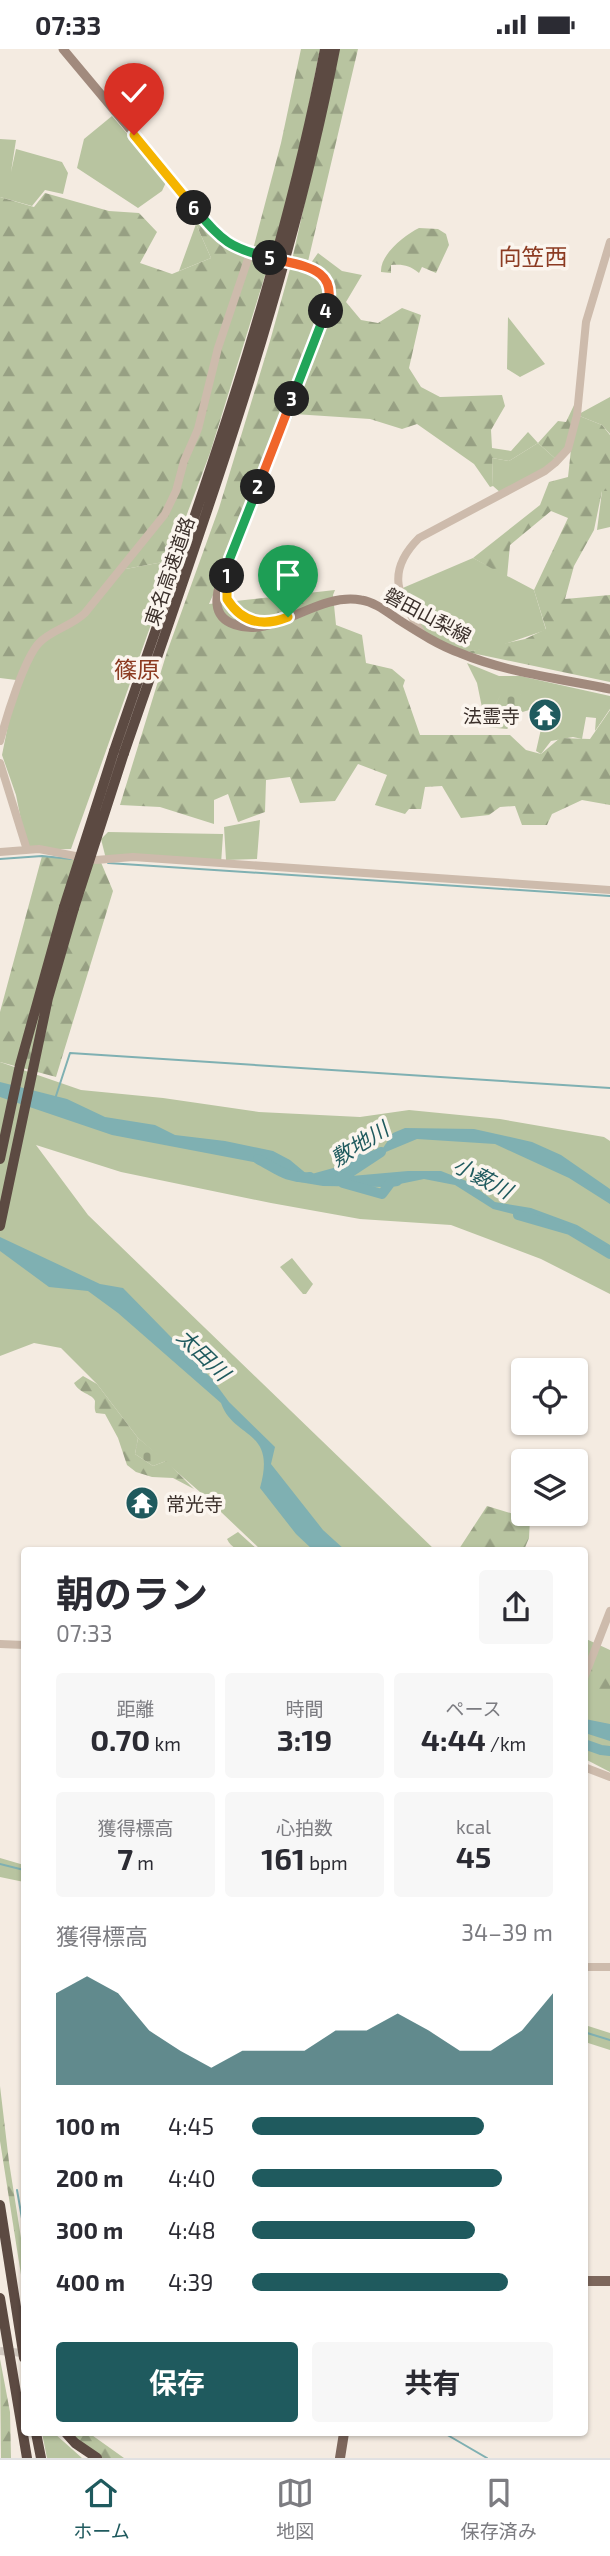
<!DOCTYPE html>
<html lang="ja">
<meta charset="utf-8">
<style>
:root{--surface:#fff;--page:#f7f7f7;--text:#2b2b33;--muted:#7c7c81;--line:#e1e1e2;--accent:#1f5a5e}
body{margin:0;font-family:"Exo 2","Noto Sans JP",sans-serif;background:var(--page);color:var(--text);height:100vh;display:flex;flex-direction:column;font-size:26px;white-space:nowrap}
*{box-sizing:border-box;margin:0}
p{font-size:23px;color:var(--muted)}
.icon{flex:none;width:38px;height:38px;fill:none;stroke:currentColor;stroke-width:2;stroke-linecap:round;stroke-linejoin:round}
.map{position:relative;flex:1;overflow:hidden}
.panel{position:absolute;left:21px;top:1498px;width:567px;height:889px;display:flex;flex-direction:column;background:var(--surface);border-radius:7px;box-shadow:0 2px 5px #0004}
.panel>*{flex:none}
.tools{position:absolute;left:511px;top:1309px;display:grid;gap:14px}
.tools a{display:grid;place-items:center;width:77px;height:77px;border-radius:7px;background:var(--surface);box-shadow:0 2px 5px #0004;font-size:35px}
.pin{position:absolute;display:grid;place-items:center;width:60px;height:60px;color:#fff;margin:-72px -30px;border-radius:50% 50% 50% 0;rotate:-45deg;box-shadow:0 0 7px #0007}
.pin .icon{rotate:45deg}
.km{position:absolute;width:35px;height:35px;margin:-18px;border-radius:50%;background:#222;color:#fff;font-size:19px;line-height:35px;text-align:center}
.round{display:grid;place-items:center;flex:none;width:74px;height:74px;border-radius:7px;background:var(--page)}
.overview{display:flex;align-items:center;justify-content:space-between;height:119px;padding:0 35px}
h1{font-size:38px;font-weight:700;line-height:52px}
.metrics{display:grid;grid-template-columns:repeat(3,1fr);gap:10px;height:119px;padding:7px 35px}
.metrics div{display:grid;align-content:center;border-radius:7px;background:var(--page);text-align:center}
.metrics b{font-size:30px;font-weight:700}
.metrics small{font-size:19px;font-weight:400}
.metrics p{font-size:19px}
.chart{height:196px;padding:14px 35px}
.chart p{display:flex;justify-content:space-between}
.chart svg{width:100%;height:126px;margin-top:7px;fill:var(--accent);opacity:.7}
.primary-button{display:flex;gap:14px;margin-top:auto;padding:14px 35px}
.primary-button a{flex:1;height:80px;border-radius:7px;background:var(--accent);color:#fff;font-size:28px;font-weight:700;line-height:80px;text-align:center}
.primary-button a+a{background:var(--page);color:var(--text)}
ul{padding:0 35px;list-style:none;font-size:23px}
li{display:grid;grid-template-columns:112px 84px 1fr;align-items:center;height:52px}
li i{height:18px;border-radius:9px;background:var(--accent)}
.status{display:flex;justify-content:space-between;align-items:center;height:49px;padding:0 35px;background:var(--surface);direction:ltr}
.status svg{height:19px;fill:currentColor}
.tabs{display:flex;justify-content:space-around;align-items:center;height:98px;border-top:2px solid var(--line);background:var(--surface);font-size:19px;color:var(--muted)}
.tabs a{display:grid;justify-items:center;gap:4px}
.tabs .active{color:var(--accent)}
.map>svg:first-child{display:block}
.grass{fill:#b8c4a0}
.forest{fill:url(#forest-firs)}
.cemetery{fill:url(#cemetery-stones)}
.water{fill:#7fb0b2}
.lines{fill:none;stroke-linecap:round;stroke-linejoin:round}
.stream{stroke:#7fb0b2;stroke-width:2}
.river{stroke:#7fb0b2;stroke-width:10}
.tertiary-tunnel{stroke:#cfc6bd;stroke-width:8;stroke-dasharray:8 4;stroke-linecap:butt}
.tertiary{stroke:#cdbbac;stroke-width:8}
.secondary{stroke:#a18a7d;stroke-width:9}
.primary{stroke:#7d675c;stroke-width:10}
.motorway{stroke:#5c4a42;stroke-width:10}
.secondary-bridge{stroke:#a18a7d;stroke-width:9}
.motorway-bridge{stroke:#5c4a42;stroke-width:10}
.split-1-casing{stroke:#fff;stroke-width:14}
.split-2-casing{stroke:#fff;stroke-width:14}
.split-3-casing{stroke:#fff;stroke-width:14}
.split-4-casing{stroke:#fff;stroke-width:14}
.split-5-casing{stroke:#fff;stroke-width:14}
.split-6-casing{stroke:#fff;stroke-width:14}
.split-7-casing{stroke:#fff;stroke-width:14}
.split-1{stroke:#f5b400;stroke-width:9}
.split-2{stroke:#22a559;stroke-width:9}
.split-3{stroke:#f0652b;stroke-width:9}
.split-4{stroke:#22a559;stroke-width:9}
.split-5{stroke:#f0652b;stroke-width:9}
.split-6{stroke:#22a559;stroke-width:9}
.split-7{stroke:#f5b400;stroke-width:9}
.labels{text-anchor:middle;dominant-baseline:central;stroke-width:7;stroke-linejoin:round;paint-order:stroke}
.street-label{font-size:19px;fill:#3b302b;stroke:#fbf5ee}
.poi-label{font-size:19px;fill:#3b302b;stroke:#fbf5ee;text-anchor:end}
.water-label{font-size:21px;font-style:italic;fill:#1f5a5e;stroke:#fbf5ee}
.quarter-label{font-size:23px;fill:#8c3b22;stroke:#fbf5ee}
</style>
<div class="status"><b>07:33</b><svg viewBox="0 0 49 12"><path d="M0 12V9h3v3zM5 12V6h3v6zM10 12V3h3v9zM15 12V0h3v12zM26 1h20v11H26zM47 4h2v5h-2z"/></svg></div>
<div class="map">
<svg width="610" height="2409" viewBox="0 0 610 2409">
<defs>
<pattern id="forest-firs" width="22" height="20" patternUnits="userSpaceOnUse" patternTransform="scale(1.75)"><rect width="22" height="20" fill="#b8c4a0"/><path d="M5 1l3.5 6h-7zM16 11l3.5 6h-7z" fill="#97a083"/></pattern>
<pattern id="cemetery-stones" width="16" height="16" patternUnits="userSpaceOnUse" patternTransform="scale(1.75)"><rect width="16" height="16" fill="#b8c4a0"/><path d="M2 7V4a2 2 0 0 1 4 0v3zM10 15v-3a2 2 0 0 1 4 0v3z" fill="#97a083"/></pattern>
</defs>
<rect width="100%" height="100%" fill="#f4ebe1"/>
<path class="grass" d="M112 67 167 131 162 142 138 159 77 119 84 90Z
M0 90 16 91 11 123 16 100 62 113 68 124 63 145 45 141 32 157 0 148Z
M196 175 211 209 179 222Z
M508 268 545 315 520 328 507 320Z
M610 348V385L602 376 577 366Z
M538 394 558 412 502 445 493 437 492 409 509 412Z
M602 442H610V478L597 481Z
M473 509 534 541 546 581 493 599 463 603 421 582 398 541Z
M174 511 71 800 27 801 16 746 2 706 12 656 39 594 120 521Z
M467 614 499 627H520L610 647V660L595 682 596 669 586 668 582 690 573 688 551 692 541 705 536 702 541 680 550 677V672L559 668 556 655H549L516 665 521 646 504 640 495 657 510 668 511 676 507 680 486 678 477 634Z
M260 771 257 810 226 811 224 778Z
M108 783 223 785 221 815 106 810 101 790Z
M0 1013 81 1041 163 1049 259 1063 360 1068 409 1061 500 1070 604 1088 610 1092V1245L541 1210 451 1176 360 1170 271 1154 121 1123 36 1096 88 1166 435 1501H261L200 1443 138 1389 97 1335 61 1299 34 1294 0 1307Z
M292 1209 313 1235 306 1245H303L280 1218Z
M584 1589 610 1601V1723L585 1710Z
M0 1809 24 1816V1833L0 1828Z
M585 1976 610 1984V2001L585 1993Z
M42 2384H54L82 2409H47Z"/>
<path class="forest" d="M301 0H320L304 80 280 178 210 404 187 465 174 511 120 521 85 564 48 587 16 631 0 629V148L34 158 45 144 109 162 139 164 157 183 140 214 172 225 211 209 196 175 183 167 185 153 222 190 251 208 281 94Z
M339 0H358L306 221 318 204 342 222 362 226 346 253 361 271 378 274 402 259 421 266 409 319 421 338 440 348 502 346 505 357 491 381 492 399 511 402 528 383 538 394 558 372 566 373 576 352 577 366 602 376 610 386V442H602L594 481 574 517 565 550 610 546V633L467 603 525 590 546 580 534 541 568 469 551 462 510 496 507 528 473 509 540 456 549 433 568 428 572 391 558 412 538 394 509 412 492 409 493 437 490 438 474 415 417 375 402 380 370 370 294 365 209 555 335 541 333 546 336 576 362 586 366 614 392 620 405 631 403 637 420 686H510L526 701 541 705 560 689 590 690 610 661V756L582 751 552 765 547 776H522L515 757 500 758 489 766 461 769 442 737 425 738 421 760H409L405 765 375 756 387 726 358 715 335 752 300 754 290 728 266 731 265 763 238 773 228 745 214 751V775L160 758 120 756 167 603 219 459 270 292 290 220Z
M419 179 438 180 446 185 449 196 436 224 422 218 419 224C409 216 403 215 391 216V224L381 223C380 205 405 186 419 179Z
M42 807 100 811 113 842 56 1028 0 1013V963Z
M83 1327 97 1335 138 1389 135 1405 153 1417 166 1412 194 1440 173 1429 152 1428 136 1423 127 1416 118 1389 105 1365 96 1364C94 1360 95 1356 95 1352 93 1345 80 1345 74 1334Z
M487 1457 530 1470 529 1489 524 1501 459 1500Z
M238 1483 258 1501C245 1502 233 1503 227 1490Z
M595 1604 610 1612V1654L585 1644V1617L596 1620Z
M0 2037 9 2113 24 2208V2245L0 2092Z
M0 2310 10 2363 11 2409H1Z
M67 2384H89L124 2409H98Z"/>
<path class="cemetery" d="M503 640H513L522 646 516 665 510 668 495 657Z
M138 1389 166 1412 153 1417 135 1405Z"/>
<path class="water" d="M0 1033 67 1050 105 1068 155 1076 175 1086 225 1092 273 1102 290 1111 308 1126 337 1118 351 1107 383 1099 393 1084 405 1079 474 1080 532 1093 561 1106 610 1140V1155L569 1129 495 1095 417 1090 357 1115 340 1128 408 1122H441L469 1133 495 1153 531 1159 577 1176 610 1196V1205L552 1175 493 1160 455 1136 424 1130 385 1138 323 1137 299 1133 298 1129 282 1126 269 1116 112 1086 0 1048Z
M0 1188 100 1235 123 1239 212 1330 229 1353 275 1398 271 1415 323 1481 345 1501H313L296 1485 260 1439C277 1379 234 1391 221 1354L118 1264 88 1242 49 1238 0 1202Z
M585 1670 610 1675V1692L585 1684Z"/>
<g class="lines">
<path class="stream" d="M0 810 42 807 71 810
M108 814 610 847
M55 1050 70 1004 610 1039
M0 1815 24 1821
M584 1983 610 1991
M17 2141 24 2181
M444 2384 487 2409"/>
<path class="river" d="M258 1110C277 1120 287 1130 310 1128
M337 1132 381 1103
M343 1134 382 1145 391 1133 397 1132
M518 1166 570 1181 610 1205
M584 1695 601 1701 610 1702"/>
<path class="tertiary-tunnel" d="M0 2302 24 2304"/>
<path class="tertiary" d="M423 586C400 549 383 525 419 489L545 422 555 414 568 400 577 366 586 273 610 193
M0 692C6 669 24 610 39 594 51 581 72 577 85 564L165 465 176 442 184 412 198 380 218 299 250 204
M0 714 27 801
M0 803 39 800 96 811 133 808 610 841
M0 1595 24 1596
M584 1629 610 1562
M584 1718 610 1728
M584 1918H610"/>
<path class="secondary" d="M63 0 222 190 231 197 261 207
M294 215C319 222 327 222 330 250L221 529C219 537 216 547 217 555 219 577 247 581 264 577 296 570 327 545 361 551 375 553 387 563 399 571 418 583 438 596 460 604 505 623 561 630 610 640
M227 526C221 555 240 571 267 573"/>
<path class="primary" d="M584 2232H610
M340 2409 344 2384"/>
<path class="motorway" d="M114 702C193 471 279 240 325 0
M124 704C204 472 288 241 335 0
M0 1110 20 1016 64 858
M0 1177 48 949 74 859
M0 2156 24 2309
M0 2249 27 2409
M36 2384 41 2409
M66 2384 75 2394 97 2409"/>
<path class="secondary-bridge" d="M261 207 294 215"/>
<path class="motorway-bridge" d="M64 858 114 702
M74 859 124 704"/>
</g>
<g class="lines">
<defs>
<path id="split-1" d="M227 527V550C242 574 263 578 288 568"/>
<path id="split-2" d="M227 527 230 509 258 438"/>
<path id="split-3" d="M258 438 292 350"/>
<path id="split-4" d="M292 350 326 262"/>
<path id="split-5" d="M270 209C302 217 341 218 326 262"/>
<path id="split-6" d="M194 159C223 192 227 198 270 209"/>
<path id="split-7" d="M134 86 194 159"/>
</defs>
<use href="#split-1" class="split-1-casing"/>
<use href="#split-2" class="split-2-casing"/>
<use href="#split-3" class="split-3-casing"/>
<use href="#split-4" class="split-4-casing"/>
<use href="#split-5" class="split-5-casing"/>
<use href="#split-6" class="split-6-casing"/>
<use href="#split-7" class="split-7-casing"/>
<use href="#split-1" class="split-1"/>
<use href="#split-2" class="split-2"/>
<use href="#split-3" class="split-3"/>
<use href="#split-4" class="split-4"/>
<use href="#split-5" class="split-5"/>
<use href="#split-6" class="split-6"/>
<use href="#split-7" class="split-7"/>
</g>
<defs>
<symbol id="temple-disc" viewBox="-11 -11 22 22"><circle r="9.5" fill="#1f5a5e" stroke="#fbf5ee"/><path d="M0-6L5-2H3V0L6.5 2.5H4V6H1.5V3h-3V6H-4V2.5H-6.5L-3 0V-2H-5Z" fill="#fff"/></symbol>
</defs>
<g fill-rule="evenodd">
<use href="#temple-disc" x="526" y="647" width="38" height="38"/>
<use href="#temple-disc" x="123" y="1435" width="38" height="38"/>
</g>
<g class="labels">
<g class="street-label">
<text transform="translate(169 522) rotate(-71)">東名高速道路</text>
<text transform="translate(428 566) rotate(28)">磐田山梨線</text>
</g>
<g class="poi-label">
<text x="520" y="666">法霊寺</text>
<text x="166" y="1454" text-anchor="start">常光寺</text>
</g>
<g class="water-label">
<text transform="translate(359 1094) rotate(-32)">敷地川</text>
<text transform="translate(483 1128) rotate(28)">小薮川</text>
<text transform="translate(204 1305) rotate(44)">太田川</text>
</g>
<g class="quarter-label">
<text x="533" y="207">向笠西</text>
<text x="137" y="620">篠原</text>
</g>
</g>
</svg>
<div class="tools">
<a><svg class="icon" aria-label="locate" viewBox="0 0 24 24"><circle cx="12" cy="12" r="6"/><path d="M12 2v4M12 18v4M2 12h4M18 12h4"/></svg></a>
<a><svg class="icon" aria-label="layers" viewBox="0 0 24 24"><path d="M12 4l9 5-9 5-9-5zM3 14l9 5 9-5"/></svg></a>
</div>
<div class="pin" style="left:288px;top:568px;background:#1e9e55"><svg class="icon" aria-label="arrive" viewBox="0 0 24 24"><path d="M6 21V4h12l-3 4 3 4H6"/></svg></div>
<div class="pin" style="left:134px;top:86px;background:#d93025"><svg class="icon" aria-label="check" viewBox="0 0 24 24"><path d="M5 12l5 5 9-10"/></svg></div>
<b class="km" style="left:227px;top:527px">1</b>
<b class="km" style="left:258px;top:438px">2</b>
<b class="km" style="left:292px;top:350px">3</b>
<b class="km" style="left:326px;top:262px">4</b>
<b class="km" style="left:270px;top:209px">5</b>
<b class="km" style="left:194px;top:159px">6</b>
<section class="panel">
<div class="overview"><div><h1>朝のラン</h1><p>07:33</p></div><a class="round"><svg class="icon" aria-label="share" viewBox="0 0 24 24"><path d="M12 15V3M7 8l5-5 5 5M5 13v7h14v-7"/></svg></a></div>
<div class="metrics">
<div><p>距離</p><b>0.70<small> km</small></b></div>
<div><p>時間</p><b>3:19</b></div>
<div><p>ペース</p><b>4:44<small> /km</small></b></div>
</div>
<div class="metrics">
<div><p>獲得標高</p><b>7<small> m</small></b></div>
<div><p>心拍数</p><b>161<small> bpm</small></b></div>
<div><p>kcal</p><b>45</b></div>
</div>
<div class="chart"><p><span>獲得標高</span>34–39 m</p>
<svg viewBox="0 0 160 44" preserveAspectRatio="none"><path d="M0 44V12L10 6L20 12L30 25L40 32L50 38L60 32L70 32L80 32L90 25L100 25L110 19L120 25L130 32L140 32L150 25L160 12V44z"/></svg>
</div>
<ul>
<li><b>100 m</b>4:45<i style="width:77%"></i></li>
<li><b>200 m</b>4:40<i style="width:83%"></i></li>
<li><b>300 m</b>4:48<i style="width:74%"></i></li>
<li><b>400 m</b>4:39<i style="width:85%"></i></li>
</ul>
<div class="primary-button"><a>保存</a><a>共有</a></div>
</section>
</div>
<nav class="tabs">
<a class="active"><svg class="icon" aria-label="home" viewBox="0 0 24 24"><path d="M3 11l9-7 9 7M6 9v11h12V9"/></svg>ホーム</a>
<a><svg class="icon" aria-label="map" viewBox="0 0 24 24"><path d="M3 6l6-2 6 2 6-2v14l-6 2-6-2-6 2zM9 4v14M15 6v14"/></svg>地図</a>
<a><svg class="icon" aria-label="saved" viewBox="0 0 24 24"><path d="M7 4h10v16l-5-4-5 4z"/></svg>保存済み</a>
</nav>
